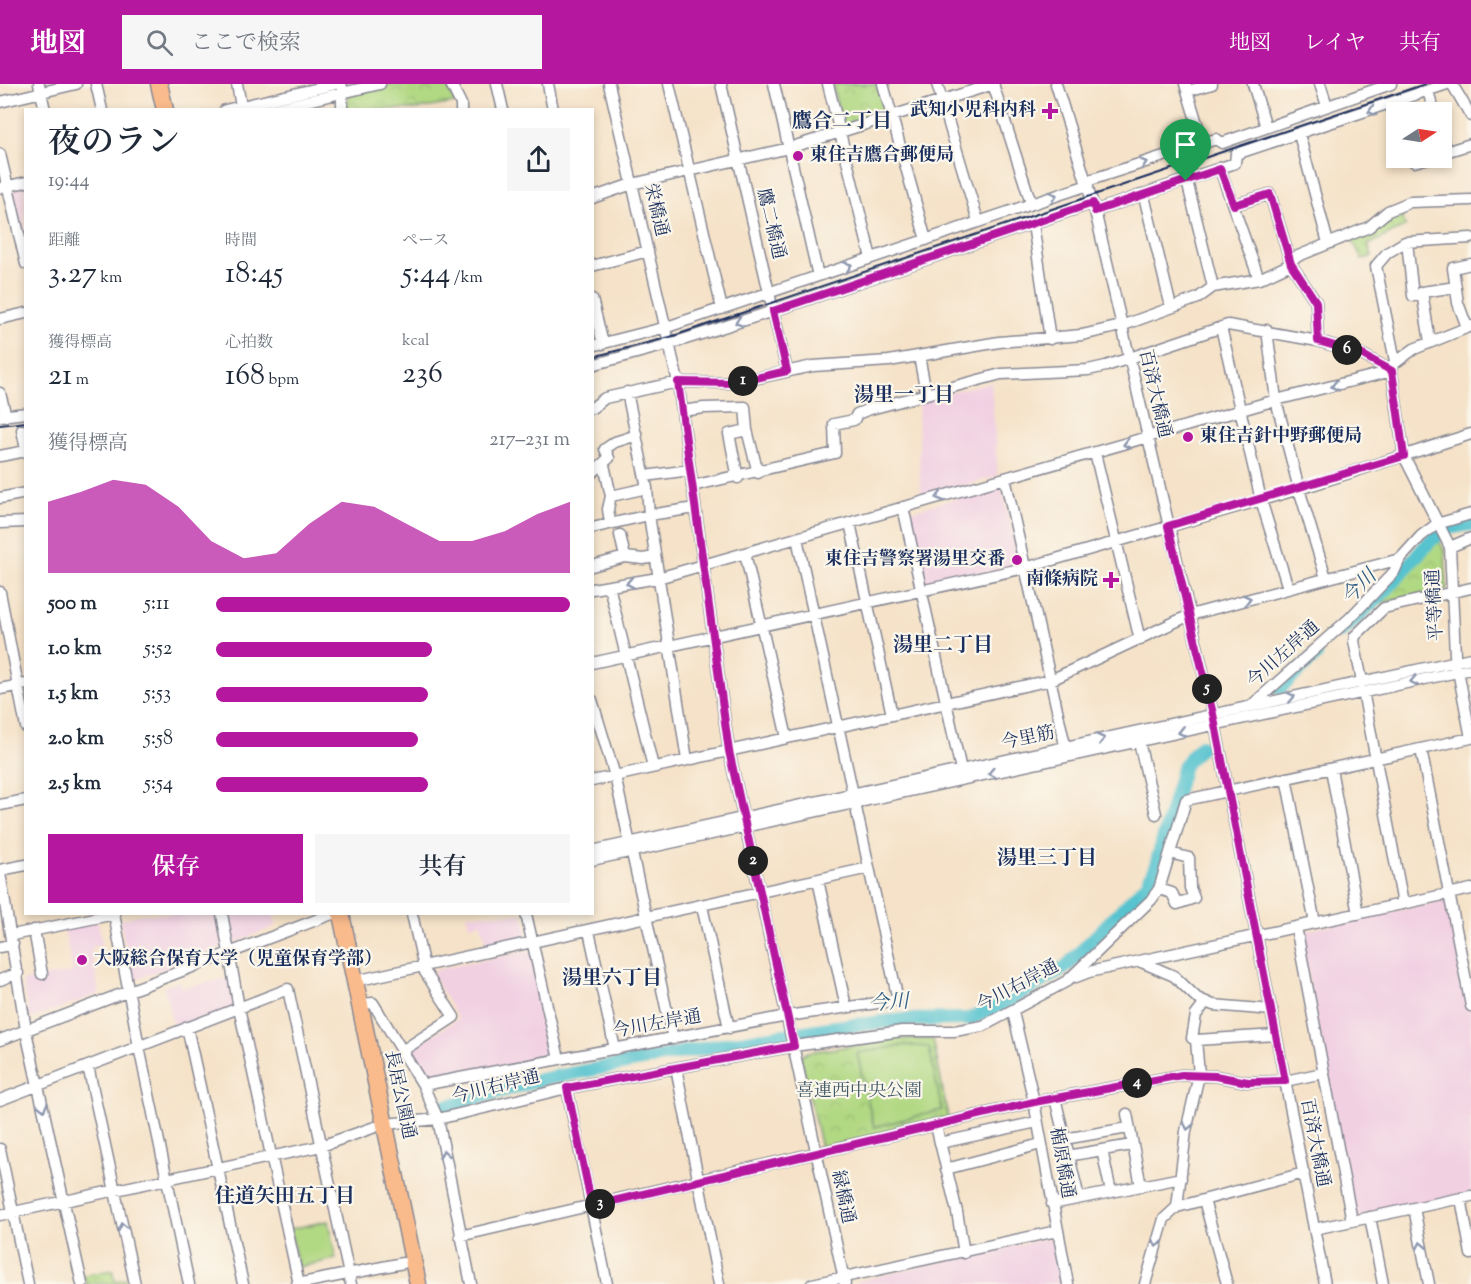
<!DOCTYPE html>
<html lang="ja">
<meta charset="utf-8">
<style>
:root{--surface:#fff;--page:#f6f6f7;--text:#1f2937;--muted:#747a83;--accent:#b5179e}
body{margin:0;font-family:"Sorts Mill Goudy","Noto Serif JP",serif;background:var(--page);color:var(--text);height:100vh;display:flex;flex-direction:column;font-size:22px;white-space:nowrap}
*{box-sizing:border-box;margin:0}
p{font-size:20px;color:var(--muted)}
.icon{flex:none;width:33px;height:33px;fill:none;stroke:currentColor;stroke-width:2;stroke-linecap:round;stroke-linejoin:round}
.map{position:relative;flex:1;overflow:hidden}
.panel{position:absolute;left:24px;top:24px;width:570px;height:807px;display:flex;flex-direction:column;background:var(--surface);border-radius:0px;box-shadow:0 3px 9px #0003}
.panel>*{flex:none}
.needle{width:39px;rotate:78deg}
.controls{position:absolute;left:1386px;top:18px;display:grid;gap:12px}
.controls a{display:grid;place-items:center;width:66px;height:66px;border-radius:0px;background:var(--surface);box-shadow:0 3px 9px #0003;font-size:30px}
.pin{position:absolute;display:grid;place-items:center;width:51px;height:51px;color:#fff;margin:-62px -26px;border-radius:50% 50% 50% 0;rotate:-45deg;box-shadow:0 0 6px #0007}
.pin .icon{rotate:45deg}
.km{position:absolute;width:30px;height:30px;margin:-15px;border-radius:50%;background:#222;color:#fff;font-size:16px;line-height:30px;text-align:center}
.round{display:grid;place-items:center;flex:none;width:63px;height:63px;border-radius:0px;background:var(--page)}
.headline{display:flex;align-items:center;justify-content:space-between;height:102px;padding:0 24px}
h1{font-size:33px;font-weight:600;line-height:45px}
.stats{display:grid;grid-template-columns:repeat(3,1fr);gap:9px;height:102px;padding:6px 24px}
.stats div{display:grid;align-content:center}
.stats b{font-size:30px;font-weight:600}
.stats small{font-size:16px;font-weight:400}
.stats p{font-size:16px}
.chart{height:168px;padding:12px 24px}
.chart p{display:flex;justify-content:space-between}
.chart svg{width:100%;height:108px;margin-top:6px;fill:var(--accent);opacity:.7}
.action{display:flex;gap:12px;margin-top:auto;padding:12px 24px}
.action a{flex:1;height:69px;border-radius:0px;background:var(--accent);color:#fff;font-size:24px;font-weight:600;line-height:69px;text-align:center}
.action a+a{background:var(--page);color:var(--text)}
ul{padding:0 24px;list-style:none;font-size:20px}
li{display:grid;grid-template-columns:96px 72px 1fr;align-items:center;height:45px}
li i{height:15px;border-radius:8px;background:var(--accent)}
header{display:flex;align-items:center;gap:36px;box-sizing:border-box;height:84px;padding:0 30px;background:var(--accent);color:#fff}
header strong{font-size:28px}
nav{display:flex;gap:33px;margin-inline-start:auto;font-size:21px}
.search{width:420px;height:54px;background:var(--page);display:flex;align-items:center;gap:15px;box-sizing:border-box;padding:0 21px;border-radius:0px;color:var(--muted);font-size:22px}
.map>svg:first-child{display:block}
.built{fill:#f1d0e2}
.park{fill:url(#park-crowns);stroke:#668470;stroke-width:1.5}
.garden{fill:#b1d882;stroke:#668470;stroke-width:1.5}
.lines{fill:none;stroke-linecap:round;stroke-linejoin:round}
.river{stroke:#57c3cf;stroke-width:14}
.minor-casing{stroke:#888893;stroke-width:13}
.highway-casing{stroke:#888893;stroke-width:19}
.minor{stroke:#fff;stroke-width:10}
.highway{stroke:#fabb8c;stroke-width:16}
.rail{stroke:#1b2f5e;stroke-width:2}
.oneway{stroke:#8d97ae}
.route-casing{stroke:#fff;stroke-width:12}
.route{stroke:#b5179e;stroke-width:8}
.poi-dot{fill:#b5179e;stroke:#fbf7ec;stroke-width:2}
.labels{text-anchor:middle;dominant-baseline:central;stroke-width:4.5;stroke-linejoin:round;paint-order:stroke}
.poi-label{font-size:18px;font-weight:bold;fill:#1b2f5e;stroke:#fbf7ec;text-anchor:end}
.street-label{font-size:18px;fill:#1b2f5e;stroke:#fbf7ec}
.park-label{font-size:18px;fill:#405967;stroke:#fbf7ec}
.neighbourhood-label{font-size:20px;font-weight:bold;fill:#1b2f5e;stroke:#fbf7ec}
.water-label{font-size:20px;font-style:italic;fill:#2d5b80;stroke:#fbf7ec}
</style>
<header>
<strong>地図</strong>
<div class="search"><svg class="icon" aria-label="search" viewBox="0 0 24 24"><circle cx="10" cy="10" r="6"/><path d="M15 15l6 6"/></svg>ここで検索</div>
<nav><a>地図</a><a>レイヤ</a><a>共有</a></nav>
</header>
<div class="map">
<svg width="1471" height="1200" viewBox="0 0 1471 1200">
<defs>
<pattern id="park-crowns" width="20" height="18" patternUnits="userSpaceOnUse" patternTransform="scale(1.5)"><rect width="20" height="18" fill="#b1d882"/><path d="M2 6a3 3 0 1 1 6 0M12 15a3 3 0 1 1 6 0" fill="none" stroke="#98ba73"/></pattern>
</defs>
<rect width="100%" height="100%" fill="#fbf7ec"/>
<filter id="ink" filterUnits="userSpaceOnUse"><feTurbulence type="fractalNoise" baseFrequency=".0167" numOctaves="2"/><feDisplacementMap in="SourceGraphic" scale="12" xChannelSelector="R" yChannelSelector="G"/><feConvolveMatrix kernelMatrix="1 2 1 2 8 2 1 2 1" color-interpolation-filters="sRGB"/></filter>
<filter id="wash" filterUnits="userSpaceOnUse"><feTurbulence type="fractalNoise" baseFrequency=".008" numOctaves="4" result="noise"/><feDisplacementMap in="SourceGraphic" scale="24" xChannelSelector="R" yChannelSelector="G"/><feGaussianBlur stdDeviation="1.35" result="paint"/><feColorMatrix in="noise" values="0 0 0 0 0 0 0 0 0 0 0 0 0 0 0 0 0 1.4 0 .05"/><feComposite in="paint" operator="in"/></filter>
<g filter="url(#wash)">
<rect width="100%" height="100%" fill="#f5e2c8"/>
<path class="built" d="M25 103V162L12 106Z
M991 298 998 392 923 413 920 402 918 316Z
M1001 402 1018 470 1012 472 1015 482 926 502 922 499 908 428Z
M1447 816 1450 818 1471 929V1109L1359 1133 1354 1130 1301 852 1305 847Z
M141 830H218L224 862 132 897 120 836Z
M225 830H273L276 842 234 859 230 857Z
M467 830H523L528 852 525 855 487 864 481 839 469 841Z
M98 838 102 860 91 864 99 910 30 935 22 897 73 888 64 844Z
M527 867 532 869 551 971 550 975 431 995 423 993 409 972 411 965 458 935 433 891 436 886Z
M229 894 235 923 174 945 164 903 180 897 182 904Z
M1053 1153 1056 1154 1065 1200H856L857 1197Z"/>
<path class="park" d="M388 0H447L455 19 418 25 346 26 349 9Z
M832 0H879L886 25 884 29 845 41 841 38Z
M1398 125 1406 142 1368 161 1372 172 1362 176 1351 152Z
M1439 456 1445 468 1447 505 1381 519Z
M899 955H933L948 1034 821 1065 801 972 808 968Z
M112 1186 115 1197 131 1194 132 1200H86L84 1191Z"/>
<path class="garden" d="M905 961 929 963 942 1026 874 1043 857 969Z
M328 1137 336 1175 298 1183 290 1145Z"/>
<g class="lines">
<path class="river" d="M1341 548 1385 507 1431 456 1448 444 1471 440
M1280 604 1316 571
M444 1023 544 995 726 960 836 943 904 936 969 935 1008 918 1067 882 1148 799 1156 781 1184 681 1201 662"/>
</g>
</g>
<g filter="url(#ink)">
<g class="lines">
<defs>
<path id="minor" d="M39 0 45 26
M96 0 102 26
M237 0 241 22
M451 0 461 20V26
M497 0 503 26
M548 0 553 26
M609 0 678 298 729 667 845 1200
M669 0 722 225
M721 0 787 287
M774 0 818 192
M828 0 871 174
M883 0 926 156
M937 0 978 137
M993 0 1031 119
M1056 0 1095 127 1213 630 1325 1200
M1185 0 1203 59
M1253 0 1266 43
M1320 0 1327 22
M1452 0 1471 32
M1188 7 1212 0
M1428 7 1434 28
M0 18 76 0
M225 26 336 0
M269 26 380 0
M342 26V3
M1299 50 1328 159
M1442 53 1446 68
M1442 69 1471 60
M0 70 26 180
M1413 74 1414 78 1429 74
M1220 85 1259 195
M1087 97 1216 55 1222 59 1391 0
M1187 97 1213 203
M0 104 26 98
M1144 112 1171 223
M592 114 632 100 789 64 994 0
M1234 121 1270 110 1291 180 1316 218 1318 257
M1095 127 1235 79 1236 70 1447 0
M1033 140 1050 255
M1407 158 1413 212 1422 211
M1291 175 1369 143 1388 127 1410 118 1471 116
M592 182 648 167
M592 215 603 260
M0 235 26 229
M1221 243 1261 416 1288 504
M1467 243 1458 219 1453 184 1471 180
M1267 246 1276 316 1299 405 1326 494
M1430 258 1422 208 1456 203
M592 262 667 243 1088 101
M919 272 926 309
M1395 277 1376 182 1387 169 1405 158 1471 154
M592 281 670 260 773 227 1093 119
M0 309 6 332
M592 324 605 314 678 298 734 299 813 282 889 277 999 258 1082 251 1121 242 1198 214 1213 203 1259 195 1291 180
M682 327 704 324 745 323 747 346 758 389
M0 332 26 329
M22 346 26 365
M1095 369 1140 556
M0 372 26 367
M604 381 611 412 608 425 610 439
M592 389 609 374 605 365 615 358 637 351
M645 392 690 386
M738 394 729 350 747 346
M1005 394 1067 670
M692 402 835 369 834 340 854 336 857 330 867 326 1001 290 1088 286 1106 282 1228 241 1318 257 1359 269 1392 287
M647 404 649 431 695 424
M611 412 647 404 627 308
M0 414 26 409
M903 423 961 686
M0 439 26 438
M850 439 892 631
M592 444 649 431 687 676
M620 451 625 473
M1450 463 1404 372 1391 282 1414 265 1471 242
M1450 463 1455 571 1471 654
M1450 463 1471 454
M745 469 787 654
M592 482 625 473 643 475 655 473
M609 502 653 683
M592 505 658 494 1276 316 1392 287
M0 508 26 643
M592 579 1025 484 1299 405 1471 350
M1362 597 1354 557 1355 552 1384 524 1471 504
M0 605 26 600
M1363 607 1403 820
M592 616 615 692 673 955
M1253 620 1350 534 1394 488 1400 475 1421 452 1437 440 1471 430
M1139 658 1156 730
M1421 665 1471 922
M1331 685 1358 830
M1286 694 1315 839
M592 697 1051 596 1190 531 1400 475
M0 721 26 716
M592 767 1471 574
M592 776 1471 585
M0 786 26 781
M0 789 27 952 82 1200
M818 796 846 923
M1159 805 1172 809 1177 820 1194 814 1190 804 1189 774 1170 769
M702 822 729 944
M114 830 139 963 189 1200
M222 830 239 924 299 1200
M526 830 559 975
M1296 843 1352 1137
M34 846 42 890
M589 847 615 965
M12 851 115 830
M0 863 13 860
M1139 877 1174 892 1197 914 1213 921 1272 926
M1076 893 1089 888 1471 805
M0 896 18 889
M355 897 869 784
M360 920 373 919 423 1001 438 1035 471 1200
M1013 928 1034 1018 1068 1200
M187 943 243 1200
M0 956 332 830
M1196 956 1276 951
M402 967 454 933 425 888 412 830
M88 982 135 1200
M676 984 719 1200
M423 1001 787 932 898 916 797 454
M567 1004 607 1200
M1055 1014 1079 1114
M0 1016 288 905 351 1200
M1127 1030 1141 1102
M385 1040 438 1035 567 1004 794 962 902 947H954L983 942 1067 897 1151 816 1159 805 1186 716 1471 654
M936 1042 957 1128 964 1169
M1064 1055 1128 1044
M940 1059 1037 1038
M0 1065 28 1200
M1102 1066 1111 1108
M1067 1072 1132 1061
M946 1085 1041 1060
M1461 1114 1471 1170
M1204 1116 1227 1200
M1052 1120 1181 1094
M1177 1123 1186 1047 1199 991 1196 956 1192 954 1196 931 1206 918
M1414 1124 1429 1200
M0 1131 321 1062 375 1043
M1370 1133 1383 1200
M1314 1145 1471 1112
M460 1152 1034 1018 1182 991 1215 992 1248 998 1285 997 1323 989
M297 1200 403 1179
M812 1200 1057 1147
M1145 1200 1164 1135 1177 1123 1304 1089"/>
<path id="highway" d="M159 0 165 26
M341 830 418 1200"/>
</defs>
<use href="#minor" class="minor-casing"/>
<use href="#highway" class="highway-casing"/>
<use href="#minor" class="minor"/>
<use href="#highway" class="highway"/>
<path class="rail" d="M592 273 670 253 1425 0
M0 341 26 338"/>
</g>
<defs><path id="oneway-chevron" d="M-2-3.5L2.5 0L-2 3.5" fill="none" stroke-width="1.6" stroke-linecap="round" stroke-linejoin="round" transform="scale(1.5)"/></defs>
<g class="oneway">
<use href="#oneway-chevron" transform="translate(1372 27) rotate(162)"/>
<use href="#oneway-chevron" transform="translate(1143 79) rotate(-18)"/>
<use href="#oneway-chevron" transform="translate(1053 112) rotate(-18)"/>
<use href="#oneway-chevron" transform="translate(848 182) rotate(-20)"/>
<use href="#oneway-chevron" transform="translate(739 238) rotate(162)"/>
<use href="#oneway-chevron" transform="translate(1335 302) rotate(167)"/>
<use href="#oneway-chevron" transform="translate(1127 360) rotate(165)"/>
<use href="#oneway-chevron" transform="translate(940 413) rotate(164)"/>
<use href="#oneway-chevron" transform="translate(630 499) rotate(170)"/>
<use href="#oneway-chevron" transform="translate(1247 515) rotate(-15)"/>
<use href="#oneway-chevron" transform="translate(1414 597) rotate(169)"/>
<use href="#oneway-chevron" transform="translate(1291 613) rotate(-12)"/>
<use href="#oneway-chevron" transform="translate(1182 648) rotate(167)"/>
<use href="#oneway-chevron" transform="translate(1101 655) rotate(-13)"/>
<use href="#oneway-chevron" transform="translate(992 689) rotate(168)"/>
<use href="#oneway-chevron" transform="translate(43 1023) rotate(77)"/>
<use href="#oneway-chevron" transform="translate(1188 1042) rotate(101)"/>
<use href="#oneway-chevron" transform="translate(444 1070) rotate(-100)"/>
<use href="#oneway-chevron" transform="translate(123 1143) rotate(-102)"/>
<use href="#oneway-chevron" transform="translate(1157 1159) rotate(106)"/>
<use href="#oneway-chevron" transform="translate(1421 1162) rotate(-101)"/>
</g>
</g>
<g class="lines" filter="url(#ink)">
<defs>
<path id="route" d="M1220 85 1234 121 1270 110 1291 180 1316 218 1318 257 1359 269 1392 287 1404 372 1168 442 1213 630 1285 997 1248 998 1215 992 1182 991 1034 1018 592 1122 567 1004 794 962 729 667 678 298 734 299 787 287 773 227 1093 119 1095 127Z"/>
</defs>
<use href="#route" class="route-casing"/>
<use href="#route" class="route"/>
</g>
<g class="poi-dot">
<path d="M1047 18h6v6h6v6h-6v6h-6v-6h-6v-6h6z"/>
<circle cx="798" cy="72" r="6"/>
<circle cx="1188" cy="353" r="6"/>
<circle cx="1017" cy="476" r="6"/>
<path d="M1108 487h6v6h6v6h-6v6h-6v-6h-6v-6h6z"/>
<circle cx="82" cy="876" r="6"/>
</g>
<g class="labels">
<g class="poi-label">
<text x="1036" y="27">武知小児科内科</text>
<text x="810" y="72" text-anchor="start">東住吉鷹合郵便局</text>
<text x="1200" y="353" text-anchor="start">東住吉針中野郵便局</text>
<text x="1005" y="476">東住吉警察署湯里交番</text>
<text x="1098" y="496">南條病院</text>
<text x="94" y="876" text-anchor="start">大阪総合保育大学（児童保育学部）</text>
</g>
<g class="street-label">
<text transform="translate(655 126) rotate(77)">栄橋通</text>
<text transform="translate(770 140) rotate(77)">鷹二橋通</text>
<text transform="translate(1154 310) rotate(77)">百済大橋通</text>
<text transform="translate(1436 521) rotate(-93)">平等橋通</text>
<text transform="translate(1284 571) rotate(-42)">今川左岸通</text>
<text transform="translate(1028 655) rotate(-12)">今里筋</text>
<text transform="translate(1018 903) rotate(-28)">今川右岸通</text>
<text transform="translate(657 941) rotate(-10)">今川左岸通</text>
<text transform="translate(496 1004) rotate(-14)">今川右岸通</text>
<text transform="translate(399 1011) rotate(78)">長居公園通</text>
<text transform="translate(1314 1059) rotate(79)">百済大橋通</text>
<text transform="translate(1061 1079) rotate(80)">楯原橋通</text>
<text transform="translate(842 1113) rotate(78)">緑橋通</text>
</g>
<g class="park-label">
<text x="859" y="1008">喜連西中央公園</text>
</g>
<g class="neighbourhood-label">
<text x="842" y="38">鷹合二丁目</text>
<text x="904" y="312">湯里一丁目</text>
<text x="943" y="562">湯里二丁目</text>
<text x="1047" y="775">湯里三丁目</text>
<text x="612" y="895">湯里六丁目</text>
<text x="285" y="1113">住道矢田五丁目</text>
</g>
<g class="water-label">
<text transform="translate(1360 504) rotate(-46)">今川</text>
<text transform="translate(889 920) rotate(-4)">今川</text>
</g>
</g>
</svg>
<div class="controls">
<a><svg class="needle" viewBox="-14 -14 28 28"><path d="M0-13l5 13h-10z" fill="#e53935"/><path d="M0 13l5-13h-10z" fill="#747a83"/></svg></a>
</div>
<div class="pin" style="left:1186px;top:97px;background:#1e9e55"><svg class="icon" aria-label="arrive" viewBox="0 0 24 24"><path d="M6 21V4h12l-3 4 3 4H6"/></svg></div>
<b class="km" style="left:743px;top:297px">1</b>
<b class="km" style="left:753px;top:777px">2</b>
<b class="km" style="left:600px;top:1120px">3</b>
<b class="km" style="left:1137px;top:999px">4</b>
<b class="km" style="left:1207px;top:605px">5</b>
<b class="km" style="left:1347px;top:266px">6</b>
<section class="panel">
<div class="headline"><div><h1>夜のラン</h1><p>19:44</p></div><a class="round"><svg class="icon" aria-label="share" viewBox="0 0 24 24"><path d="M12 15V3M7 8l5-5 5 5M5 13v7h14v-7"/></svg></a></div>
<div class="stats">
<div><p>距離</p><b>3.27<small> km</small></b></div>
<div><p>時間</p><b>18:45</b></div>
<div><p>ペース</p><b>5:44<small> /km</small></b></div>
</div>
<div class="stats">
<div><p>獲得標高</p><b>21<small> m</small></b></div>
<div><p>心拍数</p><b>168<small> bpm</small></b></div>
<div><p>kcal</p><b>236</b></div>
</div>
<div class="chart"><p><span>獲得標高</span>217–231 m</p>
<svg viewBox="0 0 160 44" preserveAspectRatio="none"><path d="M0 44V15L10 11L20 6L30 8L40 17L50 31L60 38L70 36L80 24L90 15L100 17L110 24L120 31L130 31L140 27L150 20L160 15V44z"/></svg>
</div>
<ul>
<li><b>500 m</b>5:11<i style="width:100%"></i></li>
<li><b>1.0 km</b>5:52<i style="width:61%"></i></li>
<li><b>1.5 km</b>5:53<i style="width:60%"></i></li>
<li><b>2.0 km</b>5:58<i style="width:57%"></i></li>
<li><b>2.5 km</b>5:54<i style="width:60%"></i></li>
</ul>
<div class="action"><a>保存</a><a>共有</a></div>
</section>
</div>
